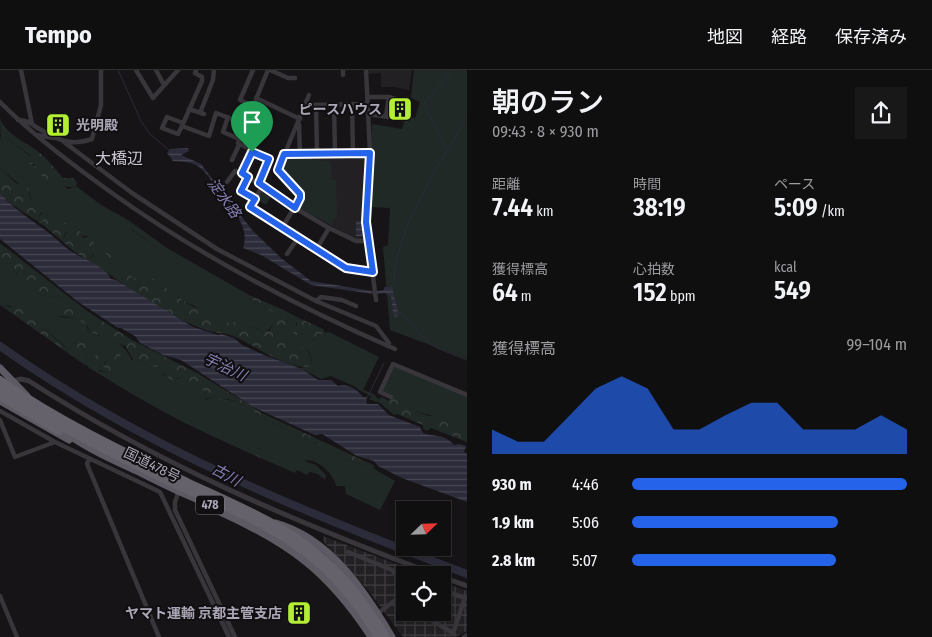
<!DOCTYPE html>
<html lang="ja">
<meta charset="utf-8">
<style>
:root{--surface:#100f10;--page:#191819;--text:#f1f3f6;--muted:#9c9c9f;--line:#302f30;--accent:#2563eb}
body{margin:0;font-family:"Fira Sans Condensed","Noto Sans JP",sans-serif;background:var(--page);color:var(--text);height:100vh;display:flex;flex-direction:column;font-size:19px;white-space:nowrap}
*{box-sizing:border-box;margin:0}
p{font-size:16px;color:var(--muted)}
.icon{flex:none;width:28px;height:28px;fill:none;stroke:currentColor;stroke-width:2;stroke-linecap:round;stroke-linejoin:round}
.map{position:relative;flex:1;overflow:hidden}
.details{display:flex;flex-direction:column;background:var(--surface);width:465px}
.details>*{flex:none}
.needle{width:32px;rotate:67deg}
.tools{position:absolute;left:396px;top:431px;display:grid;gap:10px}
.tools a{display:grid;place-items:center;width:55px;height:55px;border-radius:0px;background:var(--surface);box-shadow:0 2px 8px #0003,0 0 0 1px var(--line);font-size:25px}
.pin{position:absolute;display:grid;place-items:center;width:42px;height:42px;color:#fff;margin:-51px -21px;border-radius:50% 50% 50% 0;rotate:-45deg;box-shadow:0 0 5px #0007}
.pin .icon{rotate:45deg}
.round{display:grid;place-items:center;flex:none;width:52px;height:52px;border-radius:0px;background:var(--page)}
.head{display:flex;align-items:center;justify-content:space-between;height:85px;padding:0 25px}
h1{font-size:28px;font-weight:600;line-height:38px}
.stats{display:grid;grid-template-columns:repeat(3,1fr);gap:8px;height:85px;padding:5px 25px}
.stats div{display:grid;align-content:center}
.stats b{font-size:25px;font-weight:600}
.stats small{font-size:14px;font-weight:400}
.stats p{font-size:14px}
.chart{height:140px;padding:10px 25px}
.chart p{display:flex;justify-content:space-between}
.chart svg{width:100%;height:90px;margin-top:5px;fill:var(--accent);opacity:.7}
ul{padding:0 25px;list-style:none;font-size:16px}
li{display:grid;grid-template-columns:80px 60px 1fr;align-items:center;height:38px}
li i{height:12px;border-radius:6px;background:var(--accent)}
header{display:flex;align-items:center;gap:30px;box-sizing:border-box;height:70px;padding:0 25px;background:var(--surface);border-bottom:1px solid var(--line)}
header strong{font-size:24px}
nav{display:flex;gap:28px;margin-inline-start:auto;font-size:18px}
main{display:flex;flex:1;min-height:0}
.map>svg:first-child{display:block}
.built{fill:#222023}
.industrial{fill:url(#industrial-grid)}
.green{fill:#212927}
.forest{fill:url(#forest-crowns)}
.water{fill:url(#water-rules)}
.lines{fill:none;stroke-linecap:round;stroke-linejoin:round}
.stream{stroke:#2c2b3a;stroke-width:1}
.river{stroke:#2c2b3a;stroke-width:8}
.minor{stroke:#38353b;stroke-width:4.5}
.tertiary{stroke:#38353b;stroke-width:5}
.trunk{stroke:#5e5a63;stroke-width:7}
.motorway-bridge{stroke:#66626c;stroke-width:8}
.route-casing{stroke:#fff;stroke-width:10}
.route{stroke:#2563eb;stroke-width:6}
.labels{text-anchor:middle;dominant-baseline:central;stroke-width:4;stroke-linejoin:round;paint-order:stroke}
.shield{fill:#110f11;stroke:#7e7984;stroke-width:1}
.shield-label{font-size:12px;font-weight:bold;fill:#aca6b6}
.poi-label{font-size:14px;font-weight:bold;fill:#aca6b6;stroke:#110f11;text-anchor:end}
.street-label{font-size:14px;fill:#aca6b6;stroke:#110f11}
.water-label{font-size:15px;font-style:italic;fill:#847eb1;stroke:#110f11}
.quarter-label{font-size:16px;fill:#cbc7d2;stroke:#110f11}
</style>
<header>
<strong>Tempo</strong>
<nav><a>地図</a><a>経路</a><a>保存済み</a></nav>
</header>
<main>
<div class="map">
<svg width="467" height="567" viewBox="0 0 467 567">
<defs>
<pattern id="industrial-grid" width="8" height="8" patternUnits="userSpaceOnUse" patternTransform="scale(1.25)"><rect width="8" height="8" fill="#222023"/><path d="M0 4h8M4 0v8" fill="none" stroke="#3f3d41"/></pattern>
<pattern id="forest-crowns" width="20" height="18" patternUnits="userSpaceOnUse" patternTransform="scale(1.25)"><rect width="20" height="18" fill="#212927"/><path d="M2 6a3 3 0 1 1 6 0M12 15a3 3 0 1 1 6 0" fill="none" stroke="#3f4544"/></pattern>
<pattern id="water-rules" width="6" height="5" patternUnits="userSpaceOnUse" patternTransform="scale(1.25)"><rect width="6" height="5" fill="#2c2b3a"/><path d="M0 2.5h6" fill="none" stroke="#484754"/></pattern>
</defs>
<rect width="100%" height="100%" fill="#161416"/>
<path class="built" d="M367 0H412L409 20 394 17H381V3L367 4Z
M366 85 369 86 365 168 363 170 353 168 301 139 298 134 302 129 301 123 281 98 285 88 288 86Z"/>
<path class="industrial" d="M323 466 425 505H405V542H442L443 512 467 521V561L455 567H403L368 520 323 471Z"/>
<path class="green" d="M414 0H467V289L390 260 383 177 388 175 390 138 369 137 372 54 402 59 406 46 415 48 420 32 411 28Z
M0 66 1 69 6 67 31 87 26 90 68 119 76 116 101 135 128 150 126 153 132 160 160 180H165L167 178 249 225 252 230 281 247 270 252 273 255 266 262C248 252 210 256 195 245L204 239C179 235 164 204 139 218L138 211 113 205V207L87 190 94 185V176L90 166 70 165 65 173 63 169 67 162 61 152 51 144 39 154 38 147 43 143 31 133 30 123 0 98Z
M312 86V90L331 91 332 110H336L337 148H333V156L301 139 299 134C309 119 287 111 282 98L285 89Z
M263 120 271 126 266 135 257 129Z
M0 192 10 198 41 225 63 228 57 246C68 249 87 246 88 261 109 272 120 266 132 290L145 292 148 298 161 296 163 299 161 304 176 309 181 307 202 319 206 324 205 330 214 327 239 332 266 350 319 375H325L328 380 335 381 345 389 373 398 395 411 380 440 346 424 345 416H336C335 405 315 386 304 391L316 395 326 405 325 410 318 404 310 402 307 405 297 400 295 403 279 396V393L266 385 257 375 252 379 254 385C206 364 158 341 114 313L115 306 111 301 114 295H119V288L116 285 108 288 103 295V290L99 295 109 300V303L85 295 89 279 96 278 86 269 69 281C62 273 50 262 40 258L31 244V247L26 238 3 235V237L0 235Z
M286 241 299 248 296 250V262L299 259 304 265 314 270 321 264 332 268 333 264 379 287 363 320H359L354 316 331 306 321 309 300 298 312 296C312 271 296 282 285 269V251L290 250Z
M393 294 467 325V357L457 356 441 348 417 342 380 322Z"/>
<path class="forest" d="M0 49C7 66 27 72 41 84 49 91 56 100 63 108H74L77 113 76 116C61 120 46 109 34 100L35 94H29L25 90 31 86 6 67 1 69Z
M0 98 16 113 28 117 31 133 35 135 43 133 46 138 38 147 39 153 51 144 69 155 63 169 65 172 73 159 80 161 83 168 90 166 94 169V176L99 180 87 190C72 181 60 169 47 158 31 145 15 140 0 123Z
M128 150 167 178 165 181 160 180 126 155Z
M0 173 87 241 132 270 197 303 264 344 375 396 373 398 345 389 335 381H322L325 375H319L266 350 239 332 227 329 220 330 214 327 205 329 206 324C200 315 188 316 181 307L171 310 166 305 161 304 162 299 161 296 148 298 145 292 140 291 136 294 125 276 88 261 89 258C80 247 67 246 53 246L63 228 40 225 26 213 20 215 18 204 0 192Z
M107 178 114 183 115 197 112 200 106 196 109 191 105 181Z
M117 200 122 206 129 203 134 209 137 203 142 201 144 206 138 211 139 218 153 209 193 237 205 239 202 243 196 245 206 250 209 247 223 246 226 252 231 254 234 252C237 254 265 261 269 261L273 255 269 252 281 247 252 230 249 225 286 241 290 250 285 251V254L292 259 285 269 289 273 292 271C303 277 312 281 312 296 290 302 257 277 236 267 225 262 214 264 203 259 171 247 140 227 113 207L114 201Z
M3 235 9 237 21 235 26 238 31 247V243L37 245 39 248 37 251 41 254 40 258C50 263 61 273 69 281L82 269 91 267 98 271 96 278 89 279 85 295 3 237Z
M299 248 323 259 325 263 329 262 333 264 332 268 321 264 314 270 304 266 299 259 295 270 293 265 297 254 295 250Z
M117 281 121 282 119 295H114L111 301 118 303 115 307 114 313 88 297 89 294 99 298V301L109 303 108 300 95 292 94 287 97 284H102L104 295 110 284H113L115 287Z
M361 319 374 324 378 329 383 327 388 331 391 327 417 342 429 346 439 345 453 354 467 357V372L431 358 427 361 423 359V355L397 344 394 345 380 333 369 329 371 326 359 320Z
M255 369H259V378C266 385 273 387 279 393V396L254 385 251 379 255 375 251 372Z"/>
<path class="water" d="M188 78 189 81 181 85 201 94 252 160 281 188 311 211 372 221 373 224 311 215 261 185 243 178C251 155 229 136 217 119 212 112 206 102 199 97 191 91 182 92 173 91L167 83 170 79Z
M0 123C19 145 45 157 64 176 77 188 103 193 111 209L116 210 193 257 218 265 221 264 234 268 242 275 264 285 302 299 318 310H331L338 316C348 313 358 320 363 327H366L367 334H378L389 345 420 357 423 363C435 367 445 364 454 375L459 374 466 376 464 382 467 384V432L402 408 378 396 374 391 357 386 322 364 315 365 253 337 181 290 163 285 140 273 135 266 121 258H118L77 231 0 169Z
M356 151H363V166H356Z
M384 217H392L399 246 394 247 391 227 385 223 377 224V221L384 220Z"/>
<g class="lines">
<path class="stream" d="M118 0 141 51 150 64 169 80
M447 79 423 34 453 0
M391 217 394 214C393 164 440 91 467 49
M398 243H401L424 268 437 278 467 290
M366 330 384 293
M218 539 232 567"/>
<path class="river" d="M0 276C142 377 305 443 467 504"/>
<path class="minor" d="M21 0 32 54
M136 0 153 28 178 0
M156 0 164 15
M196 0 195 3 202 7V11L182 56 209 66 216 43 245 54
M253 0 240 30 254 36
M270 0 288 8H295
M343 0V5
M366 0 370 83 366 152 376 230
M368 27H389L405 32 402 49 368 44
M256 28 300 49
M0 32C34 66 73 95 112 123 200 186 296 236 395 279
M334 34 335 83
M352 34 353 83
M306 35 368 34
M316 35 317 83
M189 39 204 44
M200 43 213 10 214 0
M386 46 389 27
M228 47 223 62 239 69
M18 50C25 50 31 53 36 57 57 69 68 77 92 69L101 35V0
M299 54 300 84
M182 56 178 64 162 58 167 47 183 53
M37 65 54 68
M64 72 132 123 217 179 316 231 376 256 389 273 388 276
M283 84 370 83
M232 90 239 75
M242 103 252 81
M248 107 241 121 255 129
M227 112 235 101 242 103 295 138 329 158 316 180
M259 113 269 89 238 73 268 0
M262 117 250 137 345 198 373 202
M282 158 300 128V124L278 100 309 25
M329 158 356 171H368
M287 184 298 168
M316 231 321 227 342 230 356 236
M391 327 380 322 393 294 467 325
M0 341 55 372 160 422 229 567
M0 350 15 387 55 372
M89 389 87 394 159 567
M179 420 175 432V440L235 567
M348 482 392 500 405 518
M0 526 17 567
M424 542 428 548 453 563 465 528 442 520
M378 543 405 523
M464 567 467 565"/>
<path class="tertiary" d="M14 311 21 309 29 311C156 393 295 452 437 505
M442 507 467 516"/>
<path class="trunk" d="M0 298 27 326
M0 331 69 370
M57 356C82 377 113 390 141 403 169 417 197 431 226 440
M218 441C289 473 328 501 371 567
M275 453C330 468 365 521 392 567"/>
<path class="motorway-bridge" d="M0 310C59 351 122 381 187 412 234 434 285 454 325 490 350 512 369 539 386 567
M0 318C58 358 120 388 183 418 225 437 271 455 307 484 337 507 359 535 378 567
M0 326 59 361"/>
</g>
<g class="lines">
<defs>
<path id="route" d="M252 82 269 89 259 113 295 138 300 128V124L278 100 284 84 370 83 366 152 373 202 346 198 250 137 255 129 241 121 248 107 242 103Z"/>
</defs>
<use href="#route" class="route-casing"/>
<use href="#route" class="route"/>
</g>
<defs>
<symbol id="building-square" viewBox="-11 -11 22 22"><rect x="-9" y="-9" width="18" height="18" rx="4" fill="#b4ee34" stroke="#110f11"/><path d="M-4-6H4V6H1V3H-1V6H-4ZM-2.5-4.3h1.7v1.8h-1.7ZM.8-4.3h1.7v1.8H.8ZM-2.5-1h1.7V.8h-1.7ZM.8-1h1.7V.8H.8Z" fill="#111"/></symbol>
</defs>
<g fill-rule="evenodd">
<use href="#building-square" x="386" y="25" width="28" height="28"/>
<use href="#building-square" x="44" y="41" width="28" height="28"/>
<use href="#building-square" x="285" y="529" width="28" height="28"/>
</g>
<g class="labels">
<rect class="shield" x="196" y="425.5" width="28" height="19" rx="4"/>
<g class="shield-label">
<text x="210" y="435">478</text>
</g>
<g class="poi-label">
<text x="382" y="39">ピースハウス</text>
<text x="76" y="55" text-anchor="start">光明殿</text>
<text x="282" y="543">ヤマト運輸 京都主管支店</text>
</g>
<g class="street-label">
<text transform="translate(152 395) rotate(26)">国道478号</text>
</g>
<g class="water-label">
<text transform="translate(224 128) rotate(54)">淀水路</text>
<text transform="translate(225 297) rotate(25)">宇治川</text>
<text transform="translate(226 405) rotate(28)">古川</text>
</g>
<g class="quarter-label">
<text x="119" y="88">大橋辺</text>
</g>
</g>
</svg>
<div class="tools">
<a><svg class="needle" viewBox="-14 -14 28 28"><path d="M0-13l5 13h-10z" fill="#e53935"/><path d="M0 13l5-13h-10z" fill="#9c9c9f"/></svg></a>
<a><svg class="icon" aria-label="locate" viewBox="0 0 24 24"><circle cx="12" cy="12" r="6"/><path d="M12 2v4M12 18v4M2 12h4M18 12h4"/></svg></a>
</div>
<div class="pin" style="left:252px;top:82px;background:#1e9e55"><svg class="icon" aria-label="arrive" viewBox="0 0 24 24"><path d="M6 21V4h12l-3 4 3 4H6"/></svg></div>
</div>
<section class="details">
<div class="head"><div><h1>朝のラン</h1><p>09:43 · 8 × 930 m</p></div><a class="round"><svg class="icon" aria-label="share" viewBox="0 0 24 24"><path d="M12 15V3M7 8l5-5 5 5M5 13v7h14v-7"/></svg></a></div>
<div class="stats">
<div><p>距離</p><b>7.44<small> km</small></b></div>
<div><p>時間</p><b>38:19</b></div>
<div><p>ペース</p><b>5:09<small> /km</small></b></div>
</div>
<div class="stats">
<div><p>獲得標高</p><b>64<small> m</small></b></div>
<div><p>心拍数</p><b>152<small> bpm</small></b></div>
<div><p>kcal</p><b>549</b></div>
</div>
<div class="chart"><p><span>獲得標高</span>99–104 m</p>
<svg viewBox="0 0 160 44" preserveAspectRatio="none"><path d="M0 44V32L10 38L20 38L30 25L40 12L50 6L60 12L70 32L80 32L90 25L100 19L110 19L120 32L130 32L140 32L150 25L160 32V44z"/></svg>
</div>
<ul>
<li><b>930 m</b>4:46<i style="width:100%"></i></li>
<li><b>1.9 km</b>5:06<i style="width:75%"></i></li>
<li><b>2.8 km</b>5:07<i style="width:74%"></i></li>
</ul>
</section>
</main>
